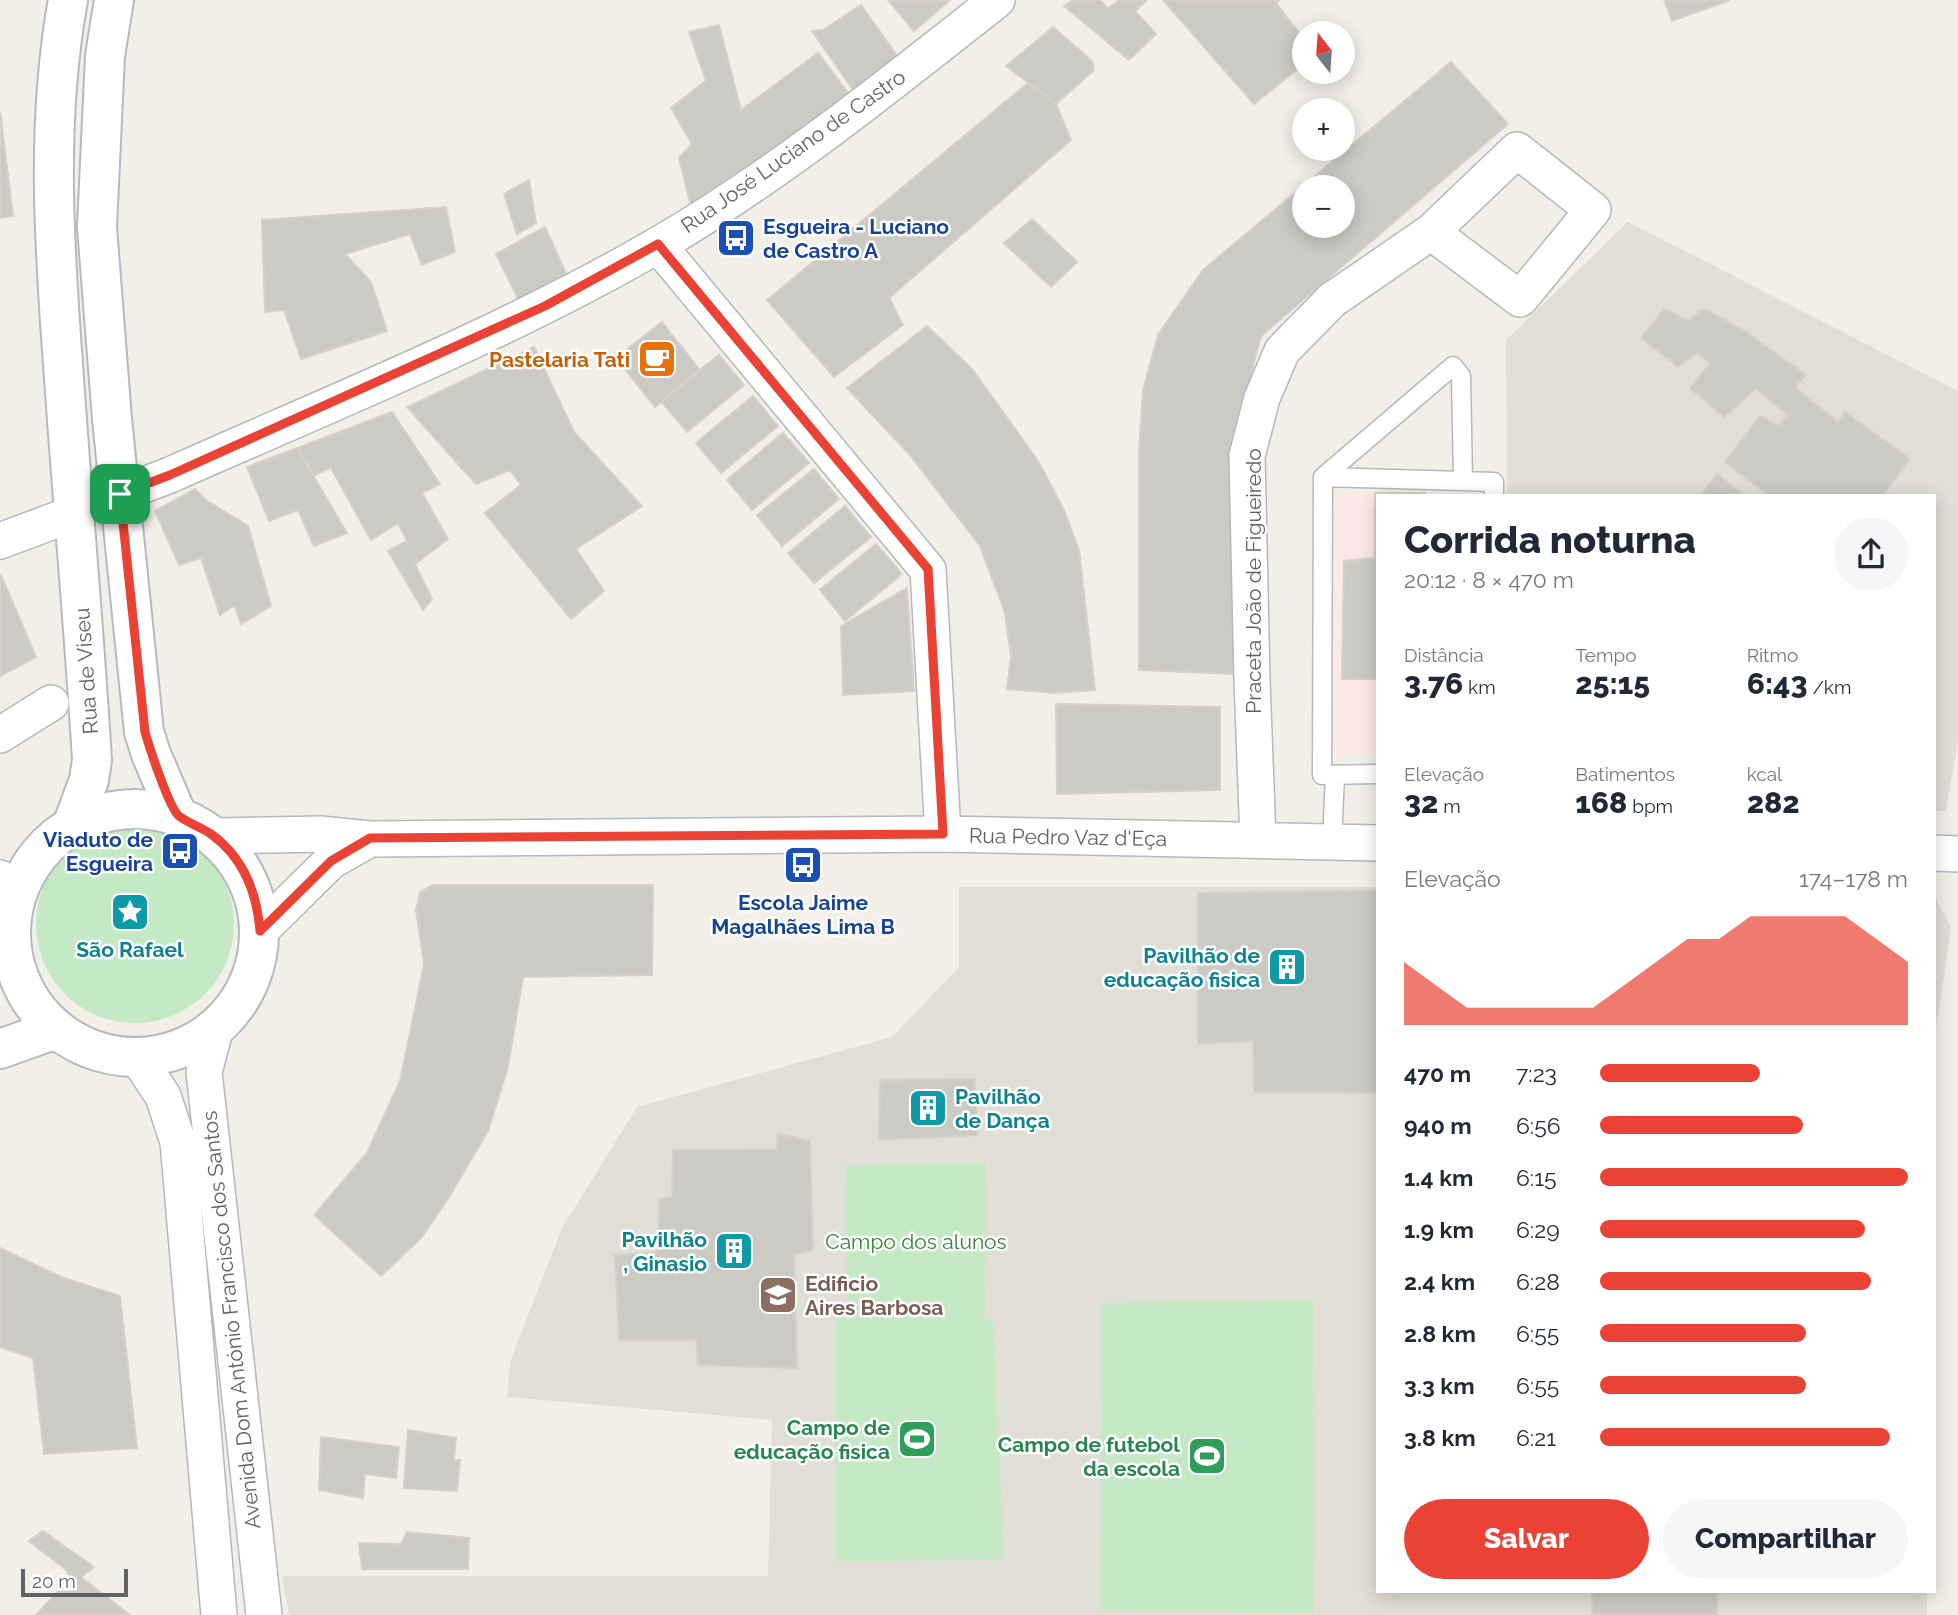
<!DOCTYPE html>
<html lang="pt">
<meta charset="utf-8">
<style>
:root{--surface:#fff;--page:#f6f6f7;--text:#1f2937;--muted:#747a83;--accent:#ea4335}
body{margin:0;font-family:Raleway,sans-serif;background:var(--page);color:var(--text);height:100vh;display:flex;flex-direction:column;font-size:26px;white-space:nowrap}
*{box-sizing:border-box;margin:0}
p{font-size:23px;color:var(--muted)}
.icon{flex:none;width:38px;height:38px;fill:none;stroke:currentColor;stroke-width:2;stroke-linecap:round;stroke-linejoin:round}
.map{position:relative;flex:1;overflow:hidden}
.drawer{position:absolute;left:1376px;top:494px;width:560px;height:1099px;display:flex;flex-direction:column;background:var(--surface);border-radius:0px;box-shadow:0 4px 18px #0003}
.drawer>*{flex:none}
.needle{width:46px;rotate:343deg}
.controls{position:absolute;left:1292px;top:21px;display:grid;gap:14px}
.controls a{display:grid;place-items:center;width:63px;height:63px;border-radius:50%;background:var(--surface);box-shadow:0 4px 18px #0003;font-size:35px}
.scale{position:absolute;left:21px;bottom:18px;width:107px;box-sizing:border-box;padding-left:7px;border:4px solid #5f6368;border-top:0;font-size:19px;line-height:24px;white-space:nowrap;color:#5f6368;-webkit-text-stroke:5px #fff;paint-order:stroke}
.pin{position:absolute;display:grid;place-items:center;width:60px;height:60px;color:#fff;margin:-30px;border-radius:14px;box-shadow:0 4px 10px #0006}
.round{display:grid;place-items:center;flex:none;width:74px;height:74px;border-radius:37px;background:var(--page)}
.head{display:flex;align-items:center;justify-content:space-between;height:119px;padding:0 28px}
h1{font-size:38px;font-weight:800;line-height:52px}
.stats{display:grid;grid-template-columns:repeat(3,1fr);gap:10px;height:119px;padding:7px 28px}
.stats div{display:grid;align-content:center}
.stats b{font-size:30px;font-weight:800}
.stats small{font-size:19px;font-weight:400}
.stats p{font-size:19px}
.chart{height:196px;padding:14px 28px}
.chart p{display:flex;justify-content:space-between}
.chart svg{width:100%;height:126px;margin-top:7px;fill:var(--accent);opacity:.7}
.primary-button{display:flex;gap:14px;margin-top:auto;padding:14px 28px}
.primary-button a{flex:1;height:80px;border-radius:42px;background:var(--accent);color:#fff;font-size:28px;font-weight:800;line-height:80px;text-align:center}
.primary-button a+a{background:var(--page);color:var(--text)}
ul{padding:0 28px;list-style:none;font-size:23px}
li{display:grid;grid-template-columns:112px 84px 1fr;align-items:center;height:52px}
li i{height:18px;border-radius:9px;background:var(--accent)}
.map>svg:first-child{display:block}
.education{fill:#e1ded6}
.medical{fill:#fce8e6}
.green{fill:#c5e8c5}
.building{fill:#cccac5;stroke:#d6d1c6;stroke-width:2;fill-rule:evenodd}
.lines{fill:none;stroke-linecap:round;stroke-linejoin:round}
.service-casing{stroke:#b5b8bc;stroke-width:21}
.minor-casing{stroke:#b5b8bc;stroke-width:38}
.secondary-casing{stroke:#b6babf;stroke-width:42}
.service{stroke:#fff;stroke-width:18}
.minor{stroke:#fff;stroke-width:35}
.secondary{stroke:#fff;stroke-width:38}
.route-casing{stroke:#fff;stroke-width:14}
.route{stroke:#ea4335;stroke-width:9}
.labels{text-anchor:middle;dominant-baseline:central;stroke-width:5;stroke-linejoin:round;paint-order:stroke}
.street-label{font-size:21px;fill:#5f6368;stroke:#fff}
.transit-label{font-size:21px;font-weight:bold;fill:#164399;stroke:#fff;text-anchor:start}
.food-label{font-size:21px;font-weight:bold;fill:#c56008;stroke:#fff;text-anchor:end}
.culture-label{font-size:21px;font-weight:bold;fill:#0d838f;stroke:#fff;text-anchor:end}
.park-label{font-size:21px;fill:#348238;stroke:#fff}
.education-label{font-size:21px;font-weight:bold;fill:#785e54;stroke:#fff;text-anchor:start}
.leisure-label{font-size:21px;font-weight:bold;fill:#27864d;stroke:#fff;text-anchor:end}
</style>
<div class="map">
<svg width="1958" height="1615" viewBox="0 0 1958 1615">
<rect width="100%" height="100%" fill="#f1efe8"/>
<path class="education" d="M1628 222 1958 391V740L1946 811H1934V495H1507L1506 340Z
M959 887H1377V1591H1927V1615H289L282 1576H768L772 1420 507 1397 510 1362 562 1228 637 1107 892 1037 959 967Z
M1934 895 1951 927 1934 1043Z"/>
<path class="medical" d="M1336 493H1479L1480 495H1377V755H1333Z"/>
<path class="green" d="M36 924a99 99 0 1 1 198 0a99 99 0 1 1-198 0Z
M986 1163 985 1317 979 1318 993 1319 1004 1560 835 1561V1317L847 1316 846 1165Z
M1313 1300 1314 1613 1100 1610 1102 1303Z"/>
<path class="building" d="M888 0H950L914 31Z
M1073 0H1100L1108 8 1120 0H1147L1135 11 1156 34 1129 60 1064 6Z
M1163 0H1279L1276 3 1304 39V64L1254 104Z
M1664 0H1730L1672 21Z
M861 5 900 60 853 90 812 31 823 30Z
M719 25 741 110 818 53 852 98 691 206 679 158 692 144 671 108 706 81 689 32Z
M1053 27 1093 62 1094 70 1056 104 1006 66Z
M1451 62 1508 124 1261 336 1251 374 1241 450 1237 674 1139 670V451L1143 390 1158 335 1203 270ZM1304 187H1342V226H1304Z
M1028 83 1056 104 1071 140 889 298 903 325 834 377 767 300Z
M0 111 13 216 0 218Z
M529 180 536 223 517 234 504 194Z
M446 207 455 252 422 265 410 234 345 254 371 282 387 331 301 359 284 310 265 312 262 220Z
M1032 219 1077 262 1051 287 1004 243Z
M545 227 567 276 520 303 496 254Z
M1664 309 1688 321 1704 309 1742 329 1806 375 1795 387 1838 422 1845 412 1910 459 1884 494 1886 495H1768L1725 462 1760 416 1780 426 1787 414 1756 389 1724 417 1690 388 1710 363 1697 353 1678 367 1641 338Z
M662 322 700 370 655 407 616 358Z
M927 326 972 369 998 405 1038 461 1063 508 1079 550 1095 690 1054 693 1007 689 1011 657 1005 613 980 546 910 455 847 388Z
M534 347 574 432 642 506 576 549 604 591 571 619 485 513 521 485 510 470 476 484 407 407Z
M719 355 744 385 687 432 661 401Z
M753 396 778 426 721 473 696 443Z
M392 412 440 484 422 493 448 539 415 564 432 599 423 610 388 551 407 541 398 523 371 540 331 468 314 475 297 448Z
M783 433 809 463 752 510 727 480Z
M297 448 347 533 314 546 298 510 269 521 247 467Z
M814 469 839 499 782 546 757 515Z
M1717 474 1744 495H1701Z
M195 489 207 501 248 526 271 606 241 624 234 605 220 615 201 558 179 565 155 511Z
M1375 493H1426L1377 495V679H1342L1344 561 1375 558Z
M845 506 871 537 814 583 788 553Z
M876 544 902 574 845 621 820 590Z
M1 575 36 657 0 676V576Z
M907 588 914 691 843 695 841 626Z
M1056 704 1220 707V790L1057 794Z
M433 885H653L652 975 523 977 508 1067 488 1131 449 1197 421 1238 381 1276 314 1215 367 1153 400 1081 424 964 416 910 420 892Z
M1377 890V1093L1254 1092 1253 1041 1198 1044V893Z
M974 1079 978 1135 879 1140 880 1080Z
M778 1134 810 1141 813 1250 794 1255 797 1368 698 1365 696 1340H619L615 1255 657 1252 660 1199 672 1196 673 1150 776 1149Z
M0 1248 61 1277 120 1296 137 1448 44 1454 33 1358 0 1347Z
M408 1430 456 1438 454 1461 460 1460 457 1491 404 1488Z
M321 1437 399 1447 396 1478 365 1474 363 1498 319 1490Z
M43 1531 94 1567 81 1577 130 1615H36L71 1577 64 1568 29 1541Z
M407 1532 469 1538 468 1569H362L359 1543 401 1544Z
M1592 1591H1717V1615H1592Z"/>
<g class="lines">
<defs>
<path id="service" d="M1323 477 1463 481
M1377 774 1322 775 1323 477 1453 366 1461 376 1463 481 1494 482V495
M1332 842 1335 775"/>
<path id="minor" d="M658 245 928 570 943 834
M120 494 170 475C334 402 502 335 658 245 778 175 888 86 997 0
M0 541 72 514
M0 735 51 703
M215 836 320 834 370 839 943 834 1377 843
M1258 840 1252 680 1247 456 1262 398 1282 351 1332 300 1431 232 1520 299 1593 210 1517 150 1431 232
M1934 853 1958 854
M0 878 18 892
M260 931 331 861 370 839
M216 1027 204 1072 264 1615
M137 1057 163 1096 178 1142 219 1615"/>
<path id="secondary" d="M68 0C46 120 54 243 63 364 72 496 84 628 92 760L89 780 72 826
M114 0 105 56 97 227 112 419 144 732 151 754 177 815
M11 933a124 124 0 1 1 248 0a124 124 0 1 1-248 0Z
M0 1049 56 1029"/>
</defs>
<use href="#service" class="service-casing"/>
<use href="#minor" class="minor-casing"/>
<use href="#secondary" class="secondary-casing"/>
<use href="#service" class="service"/>
<use href="#minor" class="minor"/>
<use href="#secondary" class="secondary"/>
</g>
<g class="lines">
<defs>
<path id="route" d="M658 244 928 569 943 834 370 838 331 861 260 931C257 893 243 857 211 834 201 827 188 823 179 816 169 808 149 746 145 732L120 494 170 475 545 306Z"/>
</defs>
<use href="#route" class="route-casing"/>
<use href="#route" class="route"/>
</g>
<defs>
<symbol id="bus-square" viewBox="-11 -11 22 22"><rect x="-9" y="-9" width="18" height="18" rx="4" fill="#1a4fb4" stroke="#fff"/><path d="M-5-6H5V4H4V6H2V4H-2V6H-4V4H-5ZM-3.5-4V0h7V-4ZM-3.5 1.2v1.5H-2V1.2ZM2 1.2v1.5H3.5V1.2Z" fill="#fff"/></symbol>
<symbol id="cafe-square" viewBox="-11 -11 22 22"><rect x="-9" y="-9" width="18" height="18" rx="4" fill="#e8710a" stroke="#fff"/><path d="M-5.5-4.5H6V0H3Q3 3.5 0 3.5H-2.5Q-5.5 3.5-5.5 0ZM3-3.2v2h1.7v-2ZM-6 4.5H4V6H-6Z" fill="#fff"/></symbol>
<symbol id="sight-square" viewBox="-11 -11 22 22"><rect x="-9" y="-9" width="18" height="18" rx="4" fill="#0f9aa8" stroke="#fff"/><path d="M0-6L1.8-2.2L6-1.7L2.9 1.2L3.7 5.4L0 3.3L-3.7 5.4L-2.9 1.2L-6-1.7L-1.8-2.2Z" fill="#fff"/></symbol>
<symbol id="building-square" viewBox="-11 -11 22 22"><rect x="-9" y="-9" width="18" height="18" rx="4" fill="#0f9aa8" stroke="#fff"/><path d="M-4-6H4V6H1V3H-1V6H-4ZM-2.5-4.3h1.7v1.8h-1.7ZM.8-4.3h1.7v1.8H.8ZM-2.5-1h1.7V.8h-1.7ZM.8-1h1.7V.8H.8Z" fill="#fff"/></symbol>
<symbol id="school-square" viewBox="-11 -11 22 22"><rect x="-9" y="-9" width="18" height="18" rx="4" fill="#8d6e63" stroke="#fff"/><path d="M0-5L7-2L0 1L-7-2ZM-4 1L0 2.5L4 1V4Q0 6-4 4Z" fill="#fff"/></symbol>
<symbol id="stadium-square" viewBox="-11 -11 22 22"><rect x="-9" y="-9" width="18" height="18" rx="4" fill="#2e9e5b" stroke="#fff"/><path d="M0-5a6.5 5 0 1 0 0 10a6.5 5 0 1 0 0-10ZM-3.5-1.8h7v3.6h-7Z" fill="#fff"/></symbol>
</defs>
<g fill-rule="evenodd">
<use href="#bus-square" x="714" y="216" width="44" height="44"/>
<use href="#cafe-square" x="635" y="337" width="44" height="44"/>
<use href="#bus-square" x="158" y="829" width="44" height="44"/>
<use href="#bus-square" x="781" y="843" width="44" height="44"/>
<use href="#sight-square" x="108" y="890" width="44" height="44"/>
<use href="#building-square" x="1265" y="945" width="44" height="44"/>
<use href="#building-square" x="906" y="1086" width="44" height="44"/>
<use href="#building-square" x="712" y="1229" width="44" height="44"/>
<use href="#school-square" x="756" y="1273" width="44" height="44"/>
<use href="#stadium-square" x="895" y="1417" width="44" height="44"/>
<use href="#stadium-square" x="1185" y="1434" width="44" height="44"/>
</g>
<g class="labels">
<g class="street-label">
<text transform="translate(793 151) rotate(-35)">Rua José Luciano de Castro</text>
<text transform="translate(1253 581) rotate(-90)">Praceta João de Figueiredo</text>
<text transform="translate(86 671) rotate(-94)">Rua de Viseu</text>
<text transform="translate(1068 837) rotate(1)">Rua Pedro Vaz d'Eça</text>
<text transform="translate(231 1320) rotate(-96)">Avenida Dom António Francisco dos Santos</text>
</g>
<g class="transit-label">
<text x="763" y="226">Esgueira - Luciano<tspan x="763" dy="24">de Castro A</tspan></text>
<text x="153" y="839" text-anchor="end">Viaduto de<tspan x="153" dy="24">Esgueira</tspan></text>
<text x="803" y="902" text-anchor="middle">Escola Jaime<tspan x="803" dy="24">Magalhães Lima B</tspan></text>
</g>
<g class="food-label">
<text x="630" y="359">Pastelaria Tati</text>
</g>
<g class="culture-label">
<text x="130" y="949" text-anchor="middle">São Rafael</text>
<text x="1260" y="955">Pavilhão de<tspan x="1260" dy="24">educação fisica</tspan></text>
<text x="955" y="1096" text-anchor="start">Pavilhão<tspan x="955" dy="24">de Dança</tspan></text>
<text x="707" y="1239">Pavilhão<tspan x="707" dy="24">, Ginasio</tspan></text>
</g>
<g class="park-label">
<text x="916" y="1241">Campo dos alunos</text>
</g>
<g class="education-label">
<text x="805" y="1283">Edificio<tspan x="805" dy="24">Aires Barbosa</tspan></text>
</g>
<g class="leisure-label">
<text x="890" y="1427">Campo de<tspan x="890" dy="24">educação fisica</tspan></text>
<text x="1180" y="1444">Campo de futebol<tspan x="1180" dy="24">da escola</tspan></text>
</g>
</g>
</svg>
<div class="controls">
<a><svg class="needle" viewBox="-14 -14 28 28"><path d="M0-13l5 13h-10z" fill="#e53935"/><path d="M0 13l5-13h-10z" fill="#747a83"/></svg></a>
<a>+</a>
<a>−</a>
</div>
<div class="scale">20 m</div>
<div class="pin" style="left:120px;top:494px;background:#1e9e55"><svg class="icon" aria-label="arrive" viewBox="0 0 24 24"><path d="M6 21V4h12l-3 4 3 4H6"/></svg></div>
<section class="drawer">
<div class="head"><div><h1>Corrida noturna</h1><p>20:12 · 8 × 470 m</p></div><a class="round"><svg class="icon" aria-label="share" viewBox="0 0 24 24"><path d="M12 15V3M7 8l5-5 5 5M5 13v7h14v-7"/></svg></a></div>
<div class="stats">
<div><p>Distância</p><b>3.76<small> km</small></b></div>
<div><p>Tempo</p><b>25:15</b></div>
<div><p>Ritmo</p><b>6:43<small> /km</small></b></div>
</div>
<div class="stats">
<div><p>Elevação</p><b>32<small> m</small></b></div>
<div><p>Batimentos</p><b>168<small> bpm</small></b></div>
<div><p>kcal</p><b>282</b></div>
</div>
<div class="chart"><p><span>Elevação</span>174–178 m</p>
<svg viewBox="0 0 160 44" preserveAspectRatio="none"><path d="M0 44V22L10 30L20 38L30 38L40 38L50 38L60 38L70 30L80 22L90 14L100 14L110 6L120 6L130 6L140 6L150 14L160 22V44z"/></svg>
</div>
<ul>
<li><b>470 m</b>7:23<i style="width:52%"></i></li>
<li><b>940 m</b>6:56<i style="width:66%"></i></li>
<li><b>1.4 km</b>6:15<i style="width:100%"></i></li>
<li><b>1.9 km</b>6:29<i style="width:86%"></i></li>
<li><b>2.4 km</b>6:28<i style="width:88%"></i></li>
<li><b>2.8 km</b>6:55<i style="width:67%"></i></li>
<li><b>3.3 km</b>6:55<i style="width:67%"></i></li>
<li><b>3.8 km</b>6:21<i style="width:94%"></i></li>
</ul>
<div class="primary-button"><a>Salvar</a><a>Compartilhar</a></div>
</section>
</div>
